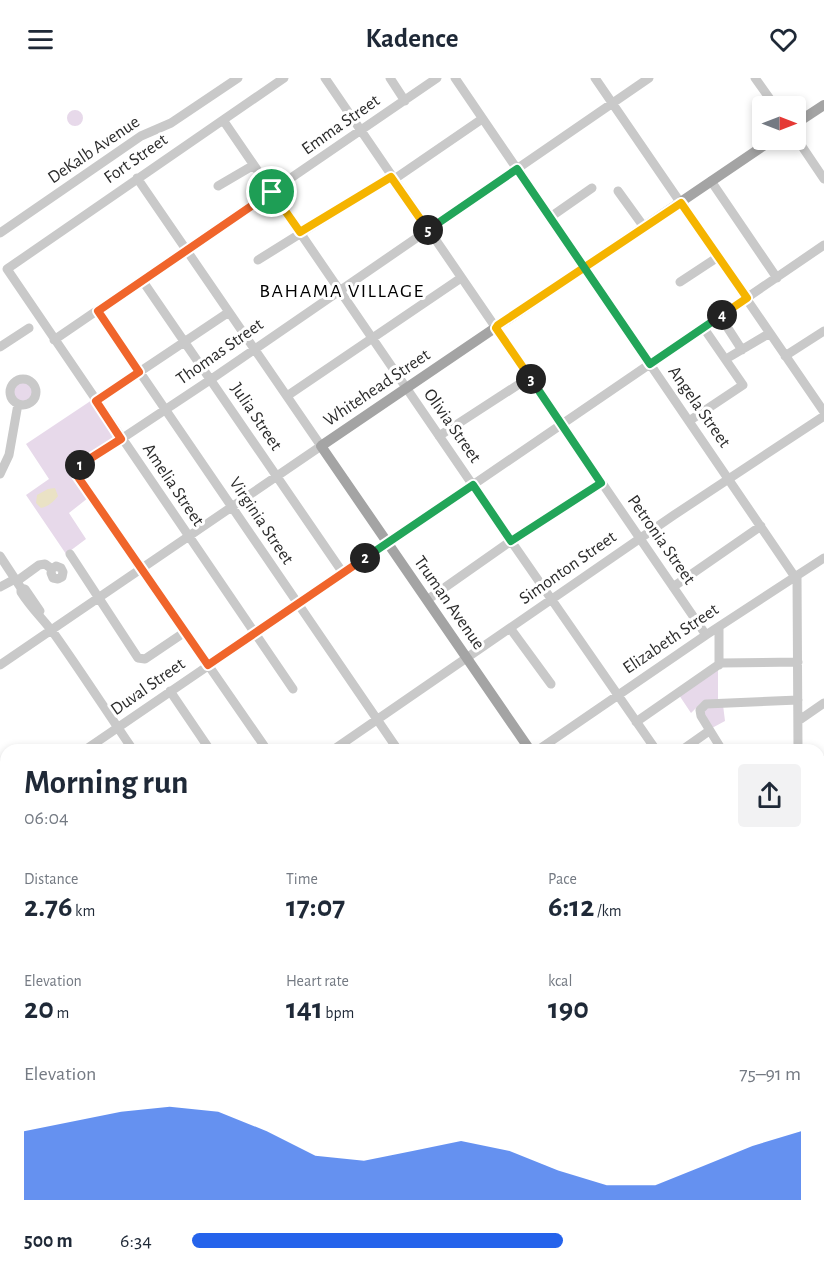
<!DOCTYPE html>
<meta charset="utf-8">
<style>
:root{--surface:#fff;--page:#f2f2f3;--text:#1f2937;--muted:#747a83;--accent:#2563eb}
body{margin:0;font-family:"Alegreya Sans",sans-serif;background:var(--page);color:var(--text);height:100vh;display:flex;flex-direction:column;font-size:22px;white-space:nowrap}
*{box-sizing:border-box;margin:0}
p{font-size:20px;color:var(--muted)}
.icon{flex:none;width:33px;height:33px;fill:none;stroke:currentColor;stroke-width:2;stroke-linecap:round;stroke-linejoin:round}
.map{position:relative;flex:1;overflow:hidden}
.drawer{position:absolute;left:0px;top:666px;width:825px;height:532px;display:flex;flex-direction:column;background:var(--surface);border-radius:18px 18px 0 0;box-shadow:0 3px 9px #0003}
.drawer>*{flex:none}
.needle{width:39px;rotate:90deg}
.controls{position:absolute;left:752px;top:18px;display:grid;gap:12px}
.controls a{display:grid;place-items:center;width:54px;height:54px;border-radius:6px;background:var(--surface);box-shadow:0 3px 9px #0003;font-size:30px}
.pin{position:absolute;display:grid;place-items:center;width:51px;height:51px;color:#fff;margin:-26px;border:3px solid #fff;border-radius:50%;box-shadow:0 2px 6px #0007}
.km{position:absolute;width:30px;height:30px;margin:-15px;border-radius:50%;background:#222;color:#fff;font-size:16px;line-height:30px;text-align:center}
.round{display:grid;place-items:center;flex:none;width:63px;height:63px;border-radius:6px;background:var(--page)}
.headline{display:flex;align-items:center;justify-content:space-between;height:102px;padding:0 24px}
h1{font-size:33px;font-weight:700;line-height:45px}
.figures{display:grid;grid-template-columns:repeat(3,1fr);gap:9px;height:102px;padding:6px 24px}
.figures div{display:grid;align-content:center}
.figures b{font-size:30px;font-weight:700}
.figures small{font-size:16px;font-weight:400}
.figures p{font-size:16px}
.chart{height:168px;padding:12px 24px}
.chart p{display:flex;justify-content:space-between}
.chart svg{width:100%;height:108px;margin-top:6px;fill:var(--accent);opacity:.7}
ul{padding:0 24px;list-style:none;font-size:20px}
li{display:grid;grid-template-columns:96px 72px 1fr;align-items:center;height:45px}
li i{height:15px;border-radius:8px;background:var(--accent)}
header{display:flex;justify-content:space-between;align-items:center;height:78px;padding:0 24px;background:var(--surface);font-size:27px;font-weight:700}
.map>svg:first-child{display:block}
.green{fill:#e7d9ea}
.water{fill:#eae2c5}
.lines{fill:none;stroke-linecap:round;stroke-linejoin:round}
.minor{stroke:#c9c9c9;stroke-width:9}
.major{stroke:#a4a4a4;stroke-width:10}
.split-1-casing{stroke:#fff;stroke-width:12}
.split-2-casing{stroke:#fff;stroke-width:12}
.split-3-casing{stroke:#fff;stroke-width:12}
.split-4-casing{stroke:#fff;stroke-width:12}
.split-5-casing{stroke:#fff;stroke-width:12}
.split-6-casing{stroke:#fff;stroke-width:12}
.split-1{stroke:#f0652b;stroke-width:8}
.split-2{stroke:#f0652b;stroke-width:8}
.split-3{stroke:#22a559;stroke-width:8}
.split-4{stroke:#f5b400;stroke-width:8}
.split-5{stroke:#22a559;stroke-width:8}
.split-6{stroke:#f5b400;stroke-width:8}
.labels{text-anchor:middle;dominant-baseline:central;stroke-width:6;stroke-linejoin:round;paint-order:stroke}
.street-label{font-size:18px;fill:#2c2c2c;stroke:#fff}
.neighbourhood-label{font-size:20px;letter-spacing:1.5px;fill:#000;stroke:#fff}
</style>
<header><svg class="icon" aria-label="menu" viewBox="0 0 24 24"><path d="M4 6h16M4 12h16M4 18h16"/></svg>Kadence<svg class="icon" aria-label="heart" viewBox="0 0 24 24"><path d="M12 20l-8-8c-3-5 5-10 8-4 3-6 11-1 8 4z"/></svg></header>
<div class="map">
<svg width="824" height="1198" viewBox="0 0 824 1198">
<rect width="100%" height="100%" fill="#fff"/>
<path class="green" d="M67 40a8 8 0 1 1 16 0a8 8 0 1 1-16 0Z
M13 314a10 10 0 1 1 20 0a10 10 0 1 1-20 0Z
M92 322 115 358 69 390 88 420 69 435 86 461 66 476 26 417 49 401 26 366Z
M718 589V622L701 625 691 635 677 614Z
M723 627 725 643 712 650 702 634 706 628Z
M819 684 824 685V916L819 909Z"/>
<path class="water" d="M55 410 58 418C53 424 49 428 41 430L36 425 37 417 48 411Z
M0 998 6 1016V1032L2 1036C12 1049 3 1103 0 1120Z"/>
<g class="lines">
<path class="minor" d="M284 0 7 191 293 611
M325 0 706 557
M390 0 405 23
M455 0 795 499
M595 0 824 334
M755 0 775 28
M223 42 511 463 656 672
M795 58 824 101
M393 102 482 41
M711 103 777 200
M218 108 254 87
M618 113 644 149
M549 140 592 110
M0 155 141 58 171 45 238 0
M258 182 391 99
M142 202 343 495
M680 204 718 179
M98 233 398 672
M720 238 742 272
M54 262 437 0
M0 269 29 250
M785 278 824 253
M726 281 770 255
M10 314a13 13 0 1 1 26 0a13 13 0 1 1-26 0Z
M287 318 461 200
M96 323 229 234
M689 343 743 307 703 249
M439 358 530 299
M0 396 9 377 18 326
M70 476 138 580 145 581 185 554
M0 478 21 510V514C31 530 44 542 55 557 82 595 107 634 133 672
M797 498 798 672
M17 503 39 487 45 486 52 491 56 488 61 490 63 494 62 499 58 501 53 500 51 495 52 491
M0 509 15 501
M673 509 761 448
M21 510 25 511 40 533
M427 522 511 463 601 405
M719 549V587
M510 550 551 606
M0 587 321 368 137 100
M170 613 210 672
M798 643 824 625
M636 644 721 585 798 584
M85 672 824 167
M267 672 76 396V391L210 302 649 0
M333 672 674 437 824 338
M538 672 706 557 824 480
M682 672 709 653
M722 672 701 638 700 632 706 626 798 622
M819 681 824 682
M0 689 6 698
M0 730 6 726
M0 899 6 895
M819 914 824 921
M819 993 824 989
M819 1061 824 1058
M819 1119 824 1116
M85 1192 89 1198
M169 1192 173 1198
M344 1192 348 1198
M487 1192 491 1198
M754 1192 758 1198
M259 1198 267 1192
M419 1198 427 1192
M538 1198 547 1192
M614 1198 620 1194
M704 1198 712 1192"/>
<path class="major" d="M795 46 824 27
M530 672 321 368 772 62
M819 1094 824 1101"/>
</g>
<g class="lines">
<defs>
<path id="split-1" d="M80 387 121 361 96 323 139 294 98 233 272 114"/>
<path id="split-2" d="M80 387 76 391V396L208 587 365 480"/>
<path id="split-3" d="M365 480 473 407 511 463 601 405 531 301"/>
<path id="split-4" d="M531 301 496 250 498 247 681 125 747 220 722 237"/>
<path id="split-5" d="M428 152 517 91 650 286 722 237"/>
<path id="split-6" d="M272 114 300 154 391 99 428 152"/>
</defs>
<use href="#split-1" class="split-1-casing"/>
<use href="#split-2" class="split-2-casing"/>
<use href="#split-3" class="split-3-casing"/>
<use href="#split-4" class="split-4-casing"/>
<use href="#split-5" class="split-5-casing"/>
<use href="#split-6" class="split-6-casing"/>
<use href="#split-1" class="split-1"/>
<use href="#split-2" class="split-2"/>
<use href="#split-3" class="split-3"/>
<use href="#split-4" class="split-4"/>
<use href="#split-5" class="split-5"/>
<use href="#split-6" class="split-6"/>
</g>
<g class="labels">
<g class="street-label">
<text transform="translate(341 47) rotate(-35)">Emma Street</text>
<text transform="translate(94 72) rotate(-34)">DeKalb Avenue</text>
<text transform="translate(136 81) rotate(-35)">Fort Street</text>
<text transform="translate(220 274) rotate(-35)">Thomas Street</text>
<text transform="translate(377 310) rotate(-34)">Whitehead Street</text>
<text transform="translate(699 329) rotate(55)">Angela Street</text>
<text transform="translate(256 339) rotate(56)">Julia Street</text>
<text transform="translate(452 348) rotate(55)">Olivia Street</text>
<text transform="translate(173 407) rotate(56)">Amelia Street</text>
<text transform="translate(261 443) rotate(56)">Virginia Street</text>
<text transform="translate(661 462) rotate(55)">Petronia Street</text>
<text transform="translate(568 490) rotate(-35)">Simonton Street</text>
<text transform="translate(449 525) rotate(55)">Truman Avenue</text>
<text transform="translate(671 561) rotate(-34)">Elizabeth Street</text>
<text transform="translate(148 609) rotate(-35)">Duval Street</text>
</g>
<g class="neighbourhood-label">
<text x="342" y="213">BAHAMA VILLAGE</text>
</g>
</g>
</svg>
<div class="controls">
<a><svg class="needle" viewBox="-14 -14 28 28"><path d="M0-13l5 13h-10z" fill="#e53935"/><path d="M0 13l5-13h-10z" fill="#747a83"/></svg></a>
</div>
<div class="pin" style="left:272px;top:114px;background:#1e9e55"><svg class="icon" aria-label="arrive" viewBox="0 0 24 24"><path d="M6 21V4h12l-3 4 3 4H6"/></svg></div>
<b class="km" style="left:80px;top:387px">1</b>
<b class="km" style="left:365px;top:480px">2</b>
<b class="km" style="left:531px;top:301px">3</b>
<b class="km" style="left:722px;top:237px">4</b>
<b class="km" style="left:428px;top:152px">5</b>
<section class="drawer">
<div class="headline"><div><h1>Morning run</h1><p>06:04</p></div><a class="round"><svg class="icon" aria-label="share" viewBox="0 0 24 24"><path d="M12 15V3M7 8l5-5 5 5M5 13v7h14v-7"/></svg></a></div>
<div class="figures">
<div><p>Distance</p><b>2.76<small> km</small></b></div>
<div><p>Time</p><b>17:07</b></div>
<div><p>Pace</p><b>6:12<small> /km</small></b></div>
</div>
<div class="figures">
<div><p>Elevation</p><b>20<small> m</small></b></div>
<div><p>Heart rate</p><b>141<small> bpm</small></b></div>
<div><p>kcal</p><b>190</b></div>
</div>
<div class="chart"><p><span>Elevation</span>75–91 m</p>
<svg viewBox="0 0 160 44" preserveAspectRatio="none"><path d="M0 44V16L10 12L20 8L30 6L40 8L50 16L60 26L70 28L80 24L90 20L100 24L110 32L120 38L130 38L140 30L150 22L160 16V44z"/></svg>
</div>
<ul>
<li><b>500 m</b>6:34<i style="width:61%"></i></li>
</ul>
</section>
</div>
